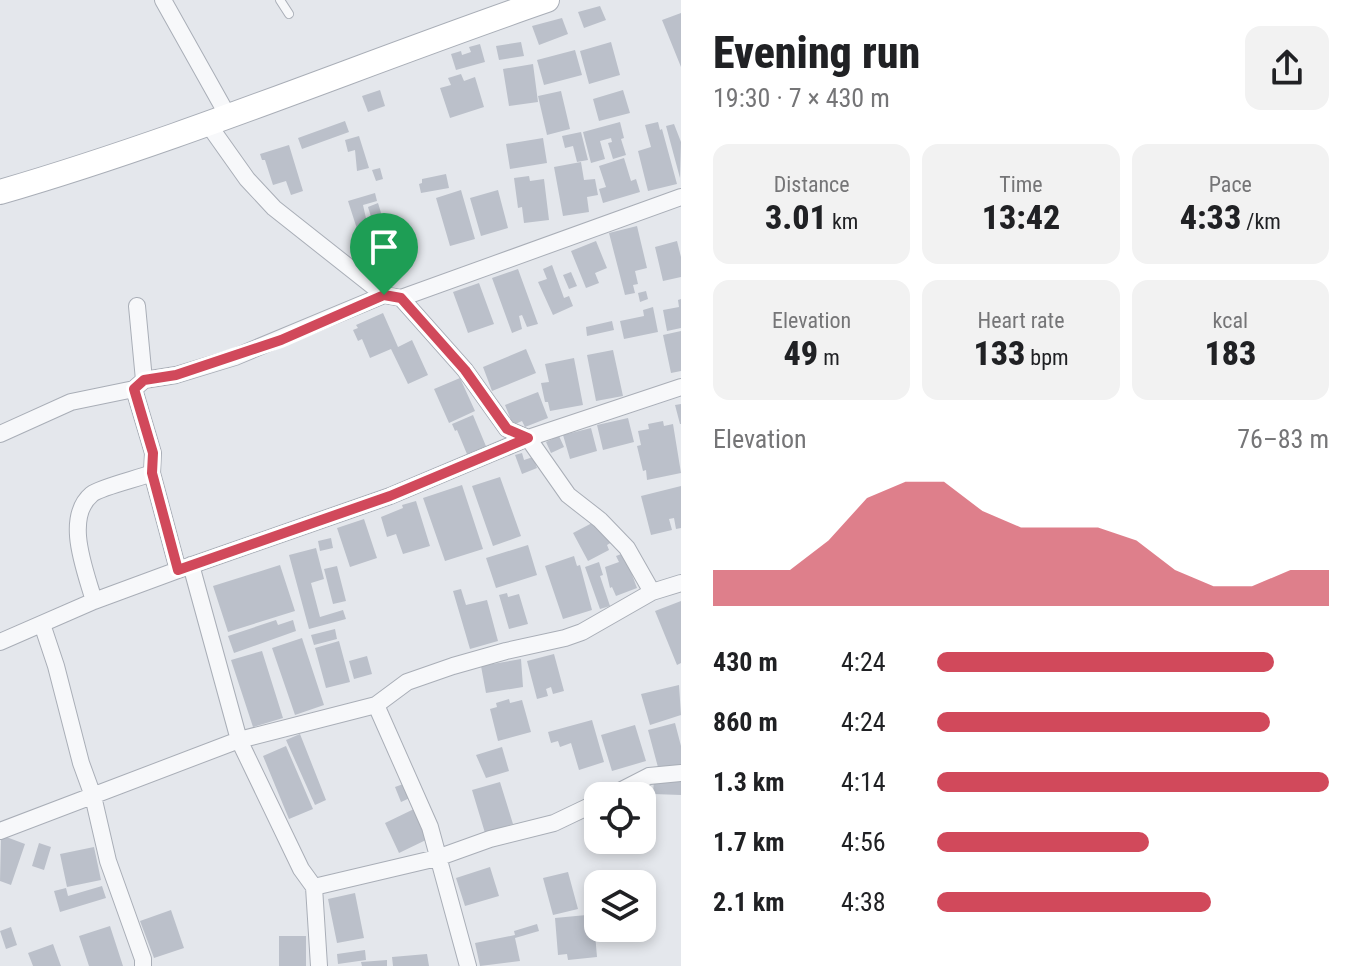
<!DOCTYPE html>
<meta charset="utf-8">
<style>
:root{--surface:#fff;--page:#f2f2f2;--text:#202124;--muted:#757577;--accent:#d1495b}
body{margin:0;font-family:"Roboto Condensed",sans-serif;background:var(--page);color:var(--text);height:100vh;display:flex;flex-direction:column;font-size:30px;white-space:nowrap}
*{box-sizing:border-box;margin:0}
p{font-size:26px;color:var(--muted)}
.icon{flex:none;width:44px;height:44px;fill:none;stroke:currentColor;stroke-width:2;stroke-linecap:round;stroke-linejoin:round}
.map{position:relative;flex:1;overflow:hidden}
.sheet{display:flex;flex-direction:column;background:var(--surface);width:680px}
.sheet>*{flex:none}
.buttons{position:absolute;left:584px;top:782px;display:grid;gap:16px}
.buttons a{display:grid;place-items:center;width:72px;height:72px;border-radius:16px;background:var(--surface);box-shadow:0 4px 12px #0003;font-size:40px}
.pin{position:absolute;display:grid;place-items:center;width:68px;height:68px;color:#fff;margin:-82px -34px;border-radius:50% 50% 50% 0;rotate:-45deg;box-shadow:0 0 8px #0007}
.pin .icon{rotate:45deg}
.round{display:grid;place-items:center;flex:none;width:84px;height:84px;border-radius:16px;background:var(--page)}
.headline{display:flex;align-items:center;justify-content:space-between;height:136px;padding:0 32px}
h1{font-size:44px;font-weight:800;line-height:60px}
.stats{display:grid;grid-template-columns:repeat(3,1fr);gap:12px;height:136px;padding:8px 32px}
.stats div{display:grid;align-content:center;border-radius:16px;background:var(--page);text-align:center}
.stats b{font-size:34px;font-weight:800}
.stats small{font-size:22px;font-weight:400}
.stats p{font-size:22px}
.chart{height:224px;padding:16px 32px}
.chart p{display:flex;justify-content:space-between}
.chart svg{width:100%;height:144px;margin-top:8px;fill:var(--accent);opacity:.7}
ul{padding:0 32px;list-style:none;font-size:26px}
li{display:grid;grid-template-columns:128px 96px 1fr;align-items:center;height:60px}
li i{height:20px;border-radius:10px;background:var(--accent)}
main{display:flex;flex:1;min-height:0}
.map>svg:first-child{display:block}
.building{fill:#bbc0ca}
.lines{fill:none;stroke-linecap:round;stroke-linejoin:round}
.service-casing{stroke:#a9aeb7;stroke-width:10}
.minor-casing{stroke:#a9aeb7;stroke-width:18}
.secondary-casing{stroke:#a9aeb7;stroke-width:26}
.service{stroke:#f7f8fa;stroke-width:8}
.minor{stroke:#f7f8fa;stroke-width:16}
.secondary{stroke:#fff;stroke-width:24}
.route-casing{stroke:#fff;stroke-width:16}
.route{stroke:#d1495b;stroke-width:10}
</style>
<main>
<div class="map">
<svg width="681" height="966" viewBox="0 0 681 966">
<rect width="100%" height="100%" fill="#e4e7ec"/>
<path class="building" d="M600 6 606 20 584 28 578 12Z
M681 13V67L662 20Z
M562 18 568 34 539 45 532 26Z
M521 42 524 56 499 60 496 46Z
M611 42 620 75 589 84 580 51Z
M480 44 485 62 456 70 451 54 461 51 462 55 471 52 469 47Z
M575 50 582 75 544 85 537 60Z
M533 64 538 102 509 106 503 69Z
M461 74 464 81 475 77 484 107 450 118 440 88 451 85 448 78Z
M380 90 385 106 368 112 362 96Z
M623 90 630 113 599 121 593 99Z
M561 91 570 129 547 135 538 96Z
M345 121 349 132 302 149 298 138Z
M620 122 624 138 621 139 626 155 613 159 608 143 612 142 611 138 600 141 605 159 591 163 583 132Z
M658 122 660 130 662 129 677 184 648 191 638 151 651 147 645 125Z
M674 124 681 142 680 178 666 126Z
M581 132 588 160 577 162 573 146 565 148 562 136Z
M359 136 369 168 357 171 355 150 348 152 345 140Z
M543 138 547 163 510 169 506 144Z
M289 145 303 191 291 195 286 181 273 185 265 160H262L260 154Z
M624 158 631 181 636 179 640 192 603 203 599 189 606 187 599 166Z
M581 162 584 180 595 179 598 195 587 197 589 212 563 216 554 167Z
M380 168 383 179 376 181 372 170Z
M446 174 449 188 421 193 419 184 422 183V179Z
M529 176 530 181 544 179 549 220 524 223 522 207 518 208 514 178Z
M461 190 475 239 450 246 436 198Z
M498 190 508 228 481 236 470 198Z
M375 193 377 201 363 205 368 227 370 234 376 233 368 207 378 203 395 258 369 266 348 201Z
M637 226 647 268 635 271 638 284 633 285 635 293 625 295 609 233Z
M596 241 607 268 595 273 599 283 586 288 571 251Z
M677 241 681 257V277L663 281 655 247Z
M552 265 564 298 569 296 573 306 553 315 538 282 547 279 543 269Z
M518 269 538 324 527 327 522 315 519 316 522 329 512 333 492 278Z
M571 272 577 286 569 289 563 275Z
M479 283 494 324 468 333 453 292Z
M646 291 648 299 640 302 638 293Z
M681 299V328L667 331 663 310 679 307 678 300Z
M653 307 658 332 624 339 620 321 644 316 643 310Z
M383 313 398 347 412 340 428 375 408 384 391 349 370 358 362 339 358 341 353 330 358 328 356 325Z
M612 321 614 330 587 336 586 327Z
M681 331V371L671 373 663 335Z
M526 349 536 373 492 391 483 367Z
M613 350 623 396 596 401 587 355Z
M574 358 583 405 550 411 548 402H545L541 383 549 382 545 364Z
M460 378 475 411 449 423 434 389Z
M538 392 548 418 525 427 522 421 513 425 505 405Z
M681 404V424H680L675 405Z
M473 415 488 451 469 459 457 430 455 431 452 424Z
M628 418 634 442 603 450 597 425Z
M663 421 664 426 673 424 681 473 647 480 646 470 643 471 637 446 641 445 638 431 649 429 648 424Z
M591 428 597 451 570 459 563 435Z
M559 436 564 447 551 453 546 442Z
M522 453 524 460 533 457 537 468 522 474 515 455Z
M500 477 521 536 493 546 472 486Z
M462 485 483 549 445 561 423 498Z
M681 486V528L676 529 674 518 669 519 672 530 651 535 641 496Z
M416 501 430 546 403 554 396 534 387 537 381 517 403 508 402 505Z
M364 519 377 558 350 567 337 528Z
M594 522 612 542 607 545 609 550 588 561 573 533Z
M331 538 333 548 320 551 318 541Z
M528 545 537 575 496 588 486 558Z
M316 548 324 579 311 583 320 617 343 610 346 619 309 629 289 555Z
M624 553 637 588 616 596 612 587 610 588 605 567 619 562 616 556Z
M574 556 577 566 580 565 592 610 563 619 545 566Z
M599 562 603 575 600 576 610 606 600 609 585 567Z
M280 565 295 611 228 632 213 586Z
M337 566 346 601 333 604 324 569Z
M461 589 466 605 487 600 498 641 470 649 453 591Z
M507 593 508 597 519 594 528 624 509 629 499 595Z
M681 601V663L677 665 655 611Z
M276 620 278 625 293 620 296 631 234 653 228 636Z
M335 629 337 639 314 645 311 635Z
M302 638 324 705 295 715 272 648Z
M339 641 350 682 326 688 315 648Z
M262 651 283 718 253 727 231 660Z
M554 654 564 691 553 694 551 687 546 689 548 696 537 699 527 661Z
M367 656 372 674 354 679 349 661Z
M521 659 523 687 486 693 481 666Z
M679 685 681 715 650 725 641 694Z
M509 699 510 703 522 700 531 732 498 741 490 709 497 707 496 703Z
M592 720 604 762 579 770 571 743 560 747 558 741 551 743 548 732Z
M675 723 681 746V766L659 771 648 730Z
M635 725 646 761 612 771 601 735Z
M300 734 326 800 315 805 286 740Z
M286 746 313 809 289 819 263 756Z
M502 747 509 771 486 778 476 755Z
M654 779 681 780V795L653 794Z
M500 782 513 824 485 833 472 790Z
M406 783 412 797 401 802 395 787Z
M414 809 428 839 399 853 385 823Z
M1 835 25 844 11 885 0 881Z
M39 843 51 847 44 870 32 866Z
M94 847 101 880 67 887 60 854Z
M490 867 499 896 465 906 456 878Z
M568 872 578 909 553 915 543 878Z
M102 886 106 898 60 912 54 891 66 888 68 896Z
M355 893 364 938 337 943 328 899Z
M171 910 184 948 154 958 140 921Z
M597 914 598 922H594L597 957 568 960 567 954 558 955 555 918Z
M537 924 539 931 515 938 520 961 480 966 475 943 515 935 514 931Z
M110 926 123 966H89L79 936Z
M11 927 17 945 6 949 0 931Z
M279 936H306V966H279Z
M53 944 61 966H33L28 953Z
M365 950 366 960 338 964 337 954Z
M427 954 429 966H393L392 957Z
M387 960V966H362L361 962Z"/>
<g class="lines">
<defs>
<path id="service" d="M280 0 289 14"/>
<path id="minor" d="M163 0 228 116
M208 124 247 179 274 208 384 295 401 298 465 370 507 429 528 438 568 495 600 520 627 548 652 592
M401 298 681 197
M137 306 144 380
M134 389 153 453 152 473 178 570
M0 434 71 402 134 389 144 380 176 375 235 357 384 295
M191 565 239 740 301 869 314 887 319 966
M94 601C86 572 63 518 92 494 101 487 140 478 152 473
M42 624 56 666 81 763 93 796 108 861 143 959V966
M0 642 94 601 178 570 390 496 528 438 681 387
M376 705 430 827 468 966
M610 796 649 776 681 773
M0 831 239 740 376 705 407 682 453 666 506 651 565 638 582 632 652 592 681 583
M314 887 437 858 490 839 554 823 598 802"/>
<path id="secondary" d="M0 192C186 138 364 63 547 0"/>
</defs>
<use href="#service" class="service-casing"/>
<use href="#minor" class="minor-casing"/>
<use href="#secondary" class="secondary-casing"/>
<use href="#service" class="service"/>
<use href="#minor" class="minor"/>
<use href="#secondary" class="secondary"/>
</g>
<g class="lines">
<defs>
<path id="route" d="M384 295 401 298 465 370 507 429 528 438 390 496 178 570 152 473 153 453 134 389 144 380 176 375 281 340Z"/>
</defs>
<use href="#route" class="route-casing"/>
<use href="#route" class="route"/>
</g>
</svg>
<div class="buttons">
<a><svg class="icon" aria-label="locate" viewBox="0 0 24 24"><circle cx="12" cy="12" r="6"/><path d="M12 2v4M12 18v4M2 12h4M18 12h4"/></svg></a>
<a><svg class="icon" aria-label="layers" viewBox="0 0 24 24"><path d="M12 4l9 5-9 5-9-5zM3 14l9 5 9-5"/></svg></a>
</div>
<div class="pin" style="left:384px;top:295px;background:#1e9e55"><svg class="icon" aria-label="arrive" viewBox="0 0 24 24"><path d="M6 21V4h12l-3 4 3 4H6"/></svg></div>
</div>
<section class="sheet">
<div class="headline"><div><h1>Evening run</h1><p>19:30 · 7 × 430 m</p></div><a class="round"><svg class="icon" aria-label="share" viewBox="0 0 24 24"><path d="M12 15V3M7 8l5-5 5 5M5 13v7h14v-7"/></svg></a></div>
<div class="stats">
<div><p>Distance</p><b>3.01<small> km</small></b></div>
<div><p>Time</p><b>13:42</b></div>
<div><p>Pace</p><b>4:33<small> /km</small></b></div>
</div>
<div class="stats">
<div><p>Elevation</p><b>49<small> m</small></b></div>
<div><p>Heart rate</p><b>133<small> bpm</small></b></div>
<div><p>kcal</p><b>183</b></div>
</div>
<div class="chart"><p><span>Elevation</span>76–83 m</p>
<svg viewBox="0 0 160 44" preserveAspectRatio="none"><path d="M0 44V33L10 33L20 33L30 24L40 11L50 6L60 6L70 15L80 20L90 20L100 20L110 24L120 33L130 38L140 38L150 33L160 33V44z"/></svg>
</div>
<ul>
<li><b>430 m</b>4:24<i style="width:86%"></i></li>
<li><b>860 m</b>4:24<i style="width:85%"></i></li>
<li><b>1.3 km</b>4:14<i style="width:100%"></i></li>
<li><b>1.7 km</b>4:56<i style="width:54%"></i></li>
<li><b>2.1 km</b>4:38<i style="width:70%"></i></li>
</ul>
</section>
</main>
